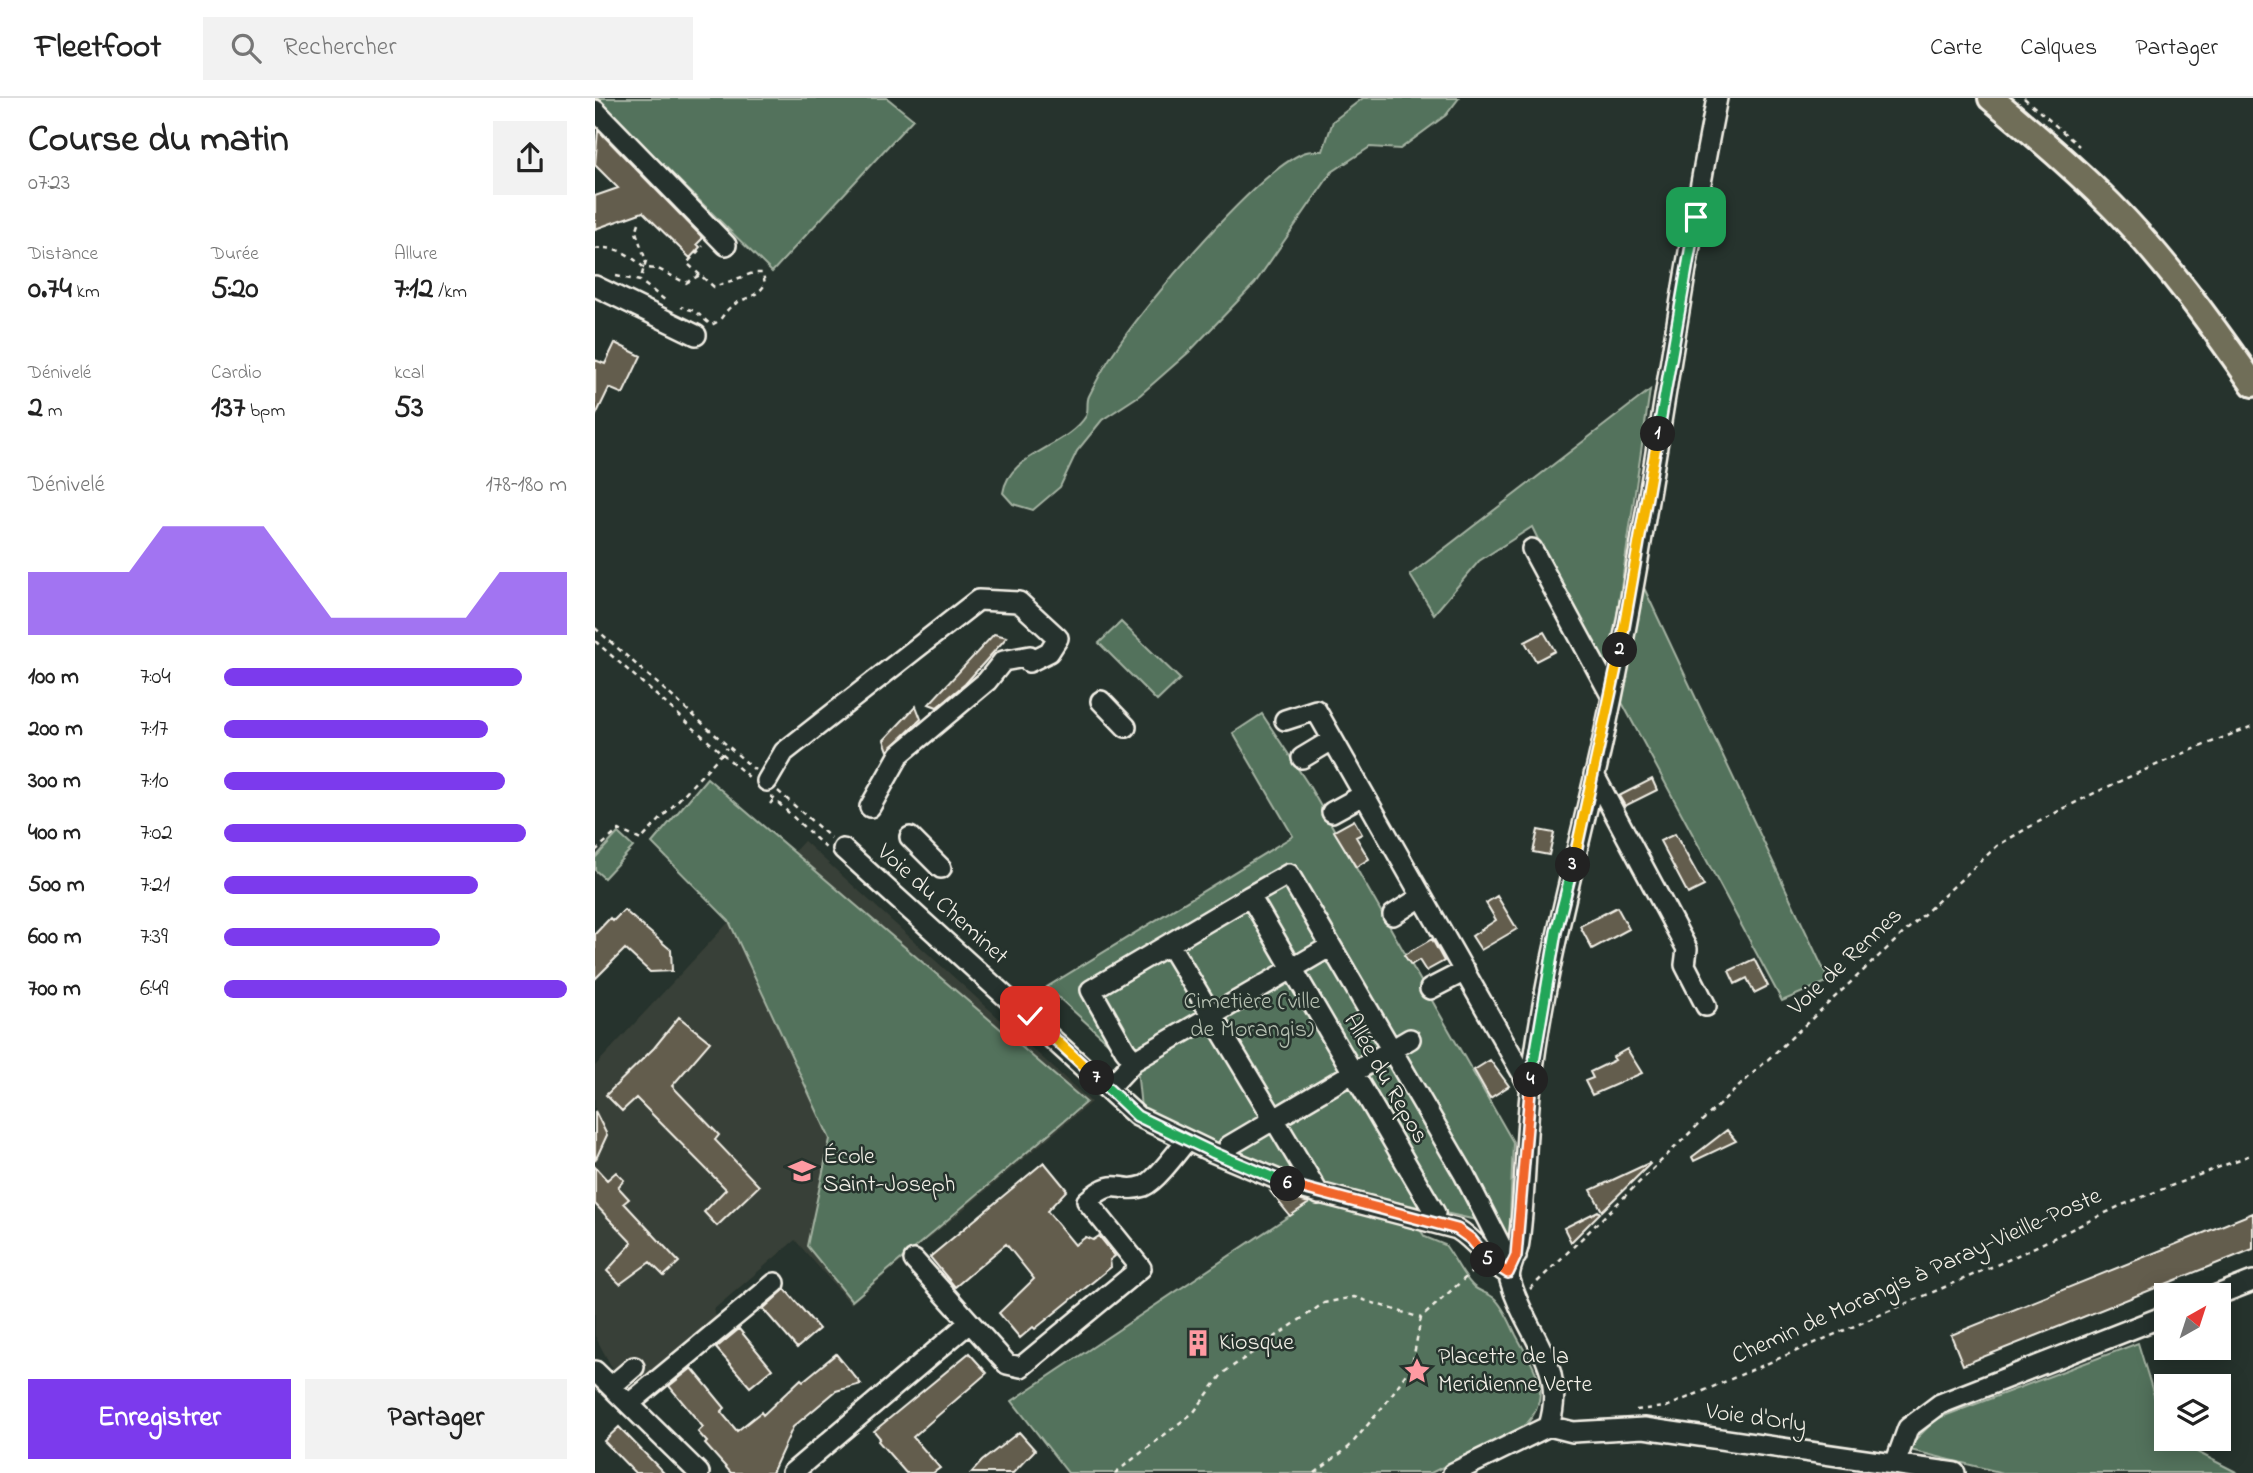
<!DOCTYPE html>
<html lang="fr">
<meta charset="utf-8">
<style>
:root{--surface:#fff;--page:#f2f2f2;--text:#222;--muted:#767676;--line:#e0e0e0;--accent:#7c3aed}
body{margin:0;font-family:"Indie Flower",sans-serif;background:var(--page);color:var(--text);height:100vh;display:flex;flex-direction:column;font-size:26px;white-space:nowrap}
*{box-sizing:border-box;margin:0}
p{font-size:23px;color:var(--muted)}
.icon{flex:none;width:38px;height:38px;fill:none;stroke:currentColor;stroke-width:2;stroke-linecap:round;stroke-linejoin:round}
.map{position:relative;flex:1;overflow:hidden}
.panel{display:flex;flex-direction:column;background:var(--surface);width:595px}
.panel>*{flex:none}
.needle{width:46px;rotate:39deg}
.buttons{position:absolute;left:1559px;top:1185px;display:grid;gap:14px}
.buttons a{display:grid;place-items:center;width:77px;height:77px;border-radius:0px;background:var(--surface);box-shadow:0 4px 18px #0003;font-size:35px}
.pin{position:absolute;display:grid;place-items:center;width:60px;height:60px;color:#fff;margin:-30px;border-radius:14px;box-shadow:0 4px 10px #0006}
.km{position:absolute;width:35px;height:35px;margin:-18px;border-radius:50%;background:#222;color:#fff;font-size:19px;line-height:35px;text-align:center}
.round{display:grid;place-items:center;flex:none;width:74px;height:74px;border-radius:0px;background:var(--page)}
.headline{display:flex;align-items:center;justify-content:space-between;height:119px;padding:0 28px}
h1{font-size:38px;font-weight:700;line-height:52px}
.metrics{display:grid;grid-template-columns:repeat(3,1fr);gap:10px;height:119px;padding:7px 28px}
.metrics div{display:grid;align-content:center}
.metrics b{font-size:30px;font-weight:700}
.metrics small{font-size:19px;font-weight:400}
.metrics p{font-size:19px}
.chart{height:196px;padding:14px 28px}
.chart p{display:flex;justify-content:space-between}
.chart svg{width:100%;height:126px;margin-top:7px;fill:var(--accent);opacity:.7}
.action{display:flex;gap:14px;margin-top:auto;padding:14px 28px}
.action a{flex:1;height:80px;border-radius:0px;background:var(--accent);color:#fff;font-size:28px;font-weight:700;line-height:80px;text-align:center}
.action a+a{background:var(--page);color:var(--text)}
ul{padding:0 28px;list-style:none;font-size:23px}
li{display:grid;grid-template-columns:112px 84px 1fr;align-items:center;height:52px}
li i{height:18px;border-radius:9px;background:var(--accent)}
header{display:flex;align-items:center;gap:42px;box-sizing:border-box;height:98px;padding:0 35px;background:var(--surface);border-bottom:2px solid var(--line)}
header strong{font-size:33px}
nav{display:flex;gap:38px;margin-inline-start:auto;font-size:24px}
.search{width:490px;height:63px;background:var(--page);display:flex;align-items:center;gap:18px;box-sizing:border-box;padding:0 24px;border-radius:0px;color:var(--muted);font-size:26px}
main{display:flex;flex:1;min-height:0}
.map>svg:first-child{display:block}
.built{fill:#394037}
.green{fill:#53725b;stroke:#a4b2a2;stroke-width:2}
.building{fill:#645d4d;stroke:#f4f1e8;stroke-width:2}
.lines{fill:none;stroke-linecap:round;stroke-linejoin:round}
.minor-casing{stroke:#f4f1e8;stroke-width:24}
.major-casing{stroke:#f4f1e8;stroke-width:30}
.path{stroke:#f4f1e8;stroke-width:2.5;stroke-dasharray:5 5;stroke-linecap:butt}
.minor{stroke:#26332d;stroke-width:19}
.major{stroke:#706e59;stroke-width:24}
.split-1-casing{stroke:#fff;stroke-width:14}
.split-2-casing{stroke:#fff;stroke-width:14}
.split-3-casing{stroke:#fff;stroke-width:14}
.split-4-casing{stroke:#fff;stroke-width:14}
.split-5-casing{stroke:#fff;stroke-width:14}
.split-6-casing{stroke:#fff;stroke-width:14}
.split-7-casing{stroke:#fff;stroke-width:14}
.split-8-casing{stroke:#fff;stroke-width:14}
.split-1{stroke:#22a559;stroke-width:9}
.split-2{stroke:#f5b400;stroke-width:9}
.split-3{stroke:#f5b400;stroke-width:9}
.split-4{stroke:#22a559;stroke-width:9}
.split-5{stroke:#f0652b;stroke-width:9}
.split-6{stroke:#f0652b;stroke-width:9}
.split-7{stroke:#22a559;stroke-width:9}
.split-8{stroke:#f5b400;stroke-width:9}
.labels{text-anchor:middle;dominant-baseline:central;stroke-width:5;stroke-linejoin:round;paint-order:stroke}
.street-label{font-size:24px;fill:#f4f1e8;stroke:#26332d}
.park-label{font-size:24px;fill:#b4beb0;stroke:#26332d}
.poi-label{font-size:24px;fill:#f4f1e8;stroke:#26332d;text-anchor:start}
</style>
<header>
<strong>Fleetfoot</strong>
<div class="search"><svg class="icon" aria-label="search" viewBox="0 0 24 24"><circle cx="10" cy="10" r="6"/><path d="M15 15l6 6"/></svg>Rechercher</div>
<nav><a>Carte</a><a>Calques</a><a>Partager</a></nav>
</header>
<main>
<section class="panel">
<div class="headline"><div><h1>Course du matin</h1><p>07:23</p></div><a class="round"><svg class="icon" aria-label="share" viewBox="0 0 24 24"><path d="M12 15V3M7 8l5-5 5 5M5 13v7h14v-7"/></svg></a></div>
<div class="metrics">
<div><p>Distance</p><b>0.74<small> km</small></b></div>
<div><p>Durée</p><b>5:20</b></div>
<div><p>Allure</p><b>7:12<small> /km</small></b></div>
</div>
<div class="metrics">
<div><p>Dénivelé</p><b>2<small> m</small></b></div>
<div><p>Cardio</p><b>137<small> bpm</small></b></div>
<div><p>kcal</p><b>53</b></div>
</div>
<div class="chart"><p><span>Dénivelé</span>178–180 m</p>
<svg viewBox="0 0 160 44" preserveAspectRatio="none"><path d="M0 44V22L10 22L20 22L30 22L40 6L50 6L60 6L70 6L80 22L90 38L100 38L110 38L120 38L130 38L140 22L150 22L160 22V44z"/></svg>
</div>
<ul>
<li><b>100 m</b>7:04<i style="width:87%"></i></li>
<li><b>200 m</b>7:17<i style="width:77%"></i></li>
<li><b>300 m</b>7:10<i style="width:82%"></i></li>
<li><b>400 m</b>7:02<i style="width:88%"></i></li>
<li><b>500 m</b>7:21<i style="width:74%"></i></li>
<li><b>600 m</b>7:39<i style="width:63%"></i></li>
<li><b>700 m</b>6:49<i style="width:100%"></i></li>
</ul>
<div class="action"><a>Enregistrer</a><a>Partager</a></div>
</section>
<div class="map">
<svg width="1658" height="1375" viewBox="0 0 1658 1375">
<rect width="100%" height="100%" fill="#26332d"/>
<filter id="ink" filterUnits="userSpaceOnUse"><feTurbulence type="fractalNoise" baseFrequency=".0143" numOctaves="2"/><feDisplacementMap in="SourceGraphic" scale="14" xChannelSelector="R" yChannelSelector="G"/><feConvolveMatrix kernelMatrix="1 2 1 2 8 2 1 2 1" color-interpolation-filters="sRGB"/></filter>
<g filter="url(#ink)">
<path class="built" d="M209 743 496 1004 256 1206 200 1142 118 1212 123 1222 38 1292 15 1266 0 1238V968Z"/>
<path class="green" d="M0 0H292L318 21 177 174Z
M768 0H864L851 17 805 51 775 49 737 74 660 185 594 254 545 297 507 322 482 353 465 389 438 412 418 406 408 395C414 355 471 350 491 318 494 312 491 304 494 298 502 282 511 265 521 251 551 205 661 75 708 55 714 52 722 53 728 53L738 23Z
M1055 292 1015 566 1006 570 937 429 884 463 839 516 815 477Z
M1049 490 1234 883 1187 903 1023 597Z
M526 524 585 581 562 603 504 545Z
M667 616 713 686 918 1044 914 1148 901 1152 881 1122 707 1083 546 1010 542 971 452 889 698 738 638 635Z
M112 680 491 1004 257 1203 212 1148 235 1041 134 823 57 745Z
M23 735 38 749 9 780 0 772V760Z
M715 1104 823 1129 830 1139 850 1147C860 1160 865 1174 877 1187 883 1194 892 1194 899 1200 909 1209 915 1225 921 1237 939 1271 960 1295 930 1328L836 1375H473L417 1303Z
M1543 1245 1572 1340 1577 1341 1643 1375H1408L1311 1351 1341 1321Z"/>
<path class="building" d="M3 32 108 140 102 146 105 149 95 160 48 114 0 131V98L23 90 0 67Z
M20 245 46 258 28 296 14 290 0 319V262L10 266Z
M949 534 960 553 941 563 930 544Z
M399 536 412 539 370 586 342 609 334 606Z
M321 608 326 621 293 653 289 642Z
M1057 681 1062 692 1030 708 1024 698Z
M759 722 767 736 761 739 774 761 761 769 739 733Z
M943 732 959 735 954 757 938 754Z
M1080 736 1109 788 1093 796 1065 743Z
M902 798 922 831 886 852 877 838 901 822 891 805Z
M1022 809 1034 831 997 851 985 828Z
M29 812 76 852 77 873 55 874 30 851 0 881V836L15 820 18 823Z
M837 841 849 863 831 873 824 862 816 867 809 857Z
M1159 861 1173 888 1159 895 1152 880 1140 886 1134 873Z
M84 919 115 944 77 988 124 1037 120 1042 164 1088 122 1128 109 1114 131 1091 41 1000 27 1013 11 997 59 950Z
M1032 951 1047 975 997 997 990 983 998 980 995 974 1020 962 1018 959Z
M895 962 914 988 895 1000 879 972Z
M0 1013 12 1037 0 1063Z
M1132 1032 1141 1043 1099 1063 1097 1059Z
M449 1064 472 1092 452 1113 480 1147 491 1139 498 1142 504 1138 520 1158 515 1162 516 1169 440 1231 438 1229 425 1240 404 1215 439 1181 411 1146 360 1189 335 1159Z
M1054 1065 1055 1066 1007 1113 996 1092Z
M0 1069 12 1082 21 1074 29 1082 23 1089 34 1101 29 1105 84 1164 69 1178 55 1164 25 1186 12 1173 37 1145 0 1106Z
M676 1094 690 1098 714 1105 695 1118Z
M1003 1113 1005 1115 976 1144 969 1130Z
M1658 1115V1151L1368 1267 1356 1237Z
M190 1191 224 1231 202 1250 168 1211Z
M144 1231 177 1271 155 1289 121 1250Z
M374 1255 392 1275 318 1339 345 1370 338 1375H311L283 1343 285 1340 279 1333Z
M241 1256 266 1286 241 1293 198 1329 177 1375H136L110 1346 112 1344 103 1334 108 1329 74 1288 97 1270 130 1310 126 1314 142 1333 166 1314 168 1317 206 1281 208 1283Z
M24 1329 69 1375H40L9 1343Z
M424 1334 440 1352 418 1375H376L387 1363Z"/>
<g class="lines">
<defs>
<path id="minor" d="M0 12 131 147
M0 188 101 237
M937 451 1017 599
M506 603 531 629
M690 622 721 612 935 989
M707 660 737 642
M999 677 1092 851 1090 867 1111 908
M172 683 189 654 383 502 424 504 463 540 454 554 434 564
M275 709 305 656 392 583 408 563 435 558
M737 714 768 697
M315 739 346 770
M248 751 542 1018 617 1054 698 1088 862 1131C882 1143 893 1163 913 1176
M655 798 694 776 869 1076 909 1154 921 1158
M798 817 826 799
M574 846 496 892 530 952 539 963 736 848
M835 891 870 873
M513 991 539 963
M634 1048 815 941
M724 1096 574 846 655 798 840 1115 838 1123
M319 1162 412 1266 426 1269 546 1170 492 1103C523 1076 522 1097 549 1088 561 1083 583 1053 592 1042
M1622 1197 1658 1183
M0 1273 104 1375
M18 1287 39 1269
M35 1305 180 1185
M954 1328 978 1334 1049 1330 1360 1375
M1300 1366 1313 1330 1345 1306 1572 1217
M197 1375 374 1225
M858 1375 954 1328C973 1267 930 1237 915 1182 912 1171 923 1156 924 1144 931 1092 930 1039 936 987 951 855 991 729 1017 599 1058 401 1082 199 1122 0"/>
<path id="major" d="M1396 0C1437 34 1477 68 1515 106 1569 160 1615 224 1658 286"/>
</defs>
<use href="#minor" class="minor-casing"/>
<use href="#major" class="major-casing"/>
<path class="path" d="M1429 0 1484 48
M44 125 41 134 51 163 45 183
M0 151C20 147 35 156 49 170L63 171 91 185 105 177 119 189 158 175H168L170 186C162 200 149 199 137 208 128 214 128 223 116 227L100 213 86 209
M105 177 92 165 108 148
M21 178 45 183 70 202
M0 530 160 672
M0 543 155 680
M183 693 236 740
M176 698 232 751
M175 706 180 700
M0 753 24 732 46 742 132 650
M935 1191 1109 1021 1402 748C1486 697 1567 663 1658 628
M1041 1312 1071 1309 1415 1161 1527 1107 1658 1056
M520 1375 599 1314 628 1275 729 1205 759 1199 826 1220
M720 1375 754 1349 791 1305 817 1267 826 1220 881 1170"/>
<use href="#minor" class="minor"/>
<use href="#major" class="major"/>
</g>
</g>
<g class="lines" filter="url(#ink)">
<defs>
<path id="split-1" d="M1063 336 1101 119"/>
<path id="split-2" d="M1025 552 1063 336"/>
<path id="split-3" d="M978 767 1025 552"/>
<path id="split-4" d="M936 982 961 834 978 767"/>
<path id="split-5" d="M893 1162 913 1175 921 1158 936 982"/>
<path id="split-6" d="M693 1086 862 1131 876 1141 893 1162"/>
<path id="split-7" d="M502 980 542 1018 617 1054 693 1086"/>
<path id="split-8" d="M435 918 502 980"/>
</defs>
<use href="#split-1" class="split-1-casing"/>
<use href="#split-2" class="split-2-casing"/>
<use href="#split-3" class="split-3-casing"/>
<use href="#split-4" class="split-4-casing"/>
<use href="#split-5" class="split-5-casing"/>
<use href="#split-6" class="split-6-casing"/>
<use href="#split-7" class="split-7-casing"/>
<use href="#split-8" class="split-8-casing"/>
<use href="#split-1" class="split-1"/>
<use href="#split-2" class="split-2"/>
<use href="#split-3" class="split-3"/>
<use href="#split-4" class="split-4"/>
<use href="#split-5" class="split-5"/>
<use href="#split-6" class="split-6"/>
<use href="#split-7" class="split-7"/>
<use href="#split-8" class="split-8"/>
</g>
<defs>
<symbol id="school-bare" viewBox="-9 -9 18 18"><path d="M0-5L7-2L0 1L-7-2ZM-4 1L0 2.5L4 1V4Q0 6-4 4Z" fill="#ff9aa2" stroke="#26332d" stroke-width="2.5" paint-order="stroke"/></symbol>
<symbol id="building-bare" viewBox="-9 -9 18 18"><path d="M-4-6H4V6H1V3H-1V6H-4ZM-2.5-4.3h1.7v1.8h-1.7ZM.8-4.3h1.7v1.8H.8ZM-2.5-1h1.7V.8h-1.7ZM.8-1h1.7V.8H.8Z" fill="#ff9aa2" stroke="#26332d" stroke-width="2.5" paint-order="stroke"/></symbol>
<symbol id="sight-bare" viewBox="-9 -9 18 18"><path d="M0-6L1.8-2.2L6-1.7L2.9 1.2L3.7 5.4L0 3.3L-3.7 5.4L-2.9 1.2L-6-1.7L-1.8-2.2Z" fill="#ff9aa2" stroke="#26332d" stroke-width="2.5" paint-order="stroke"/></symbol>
</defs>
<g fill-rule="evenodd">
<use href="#school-bare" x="188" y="1054" width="38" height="38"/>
<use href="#building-bare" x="584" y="1226" width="38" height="38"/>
<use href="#sight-bare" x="803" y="1254" width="38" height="38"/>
</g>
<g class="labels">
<g class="street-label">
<text transform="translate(347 807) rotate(42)">Voie du Cheminet</text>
<text transform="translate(1251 864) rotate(-43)">Voie de Rennes</text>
<text transform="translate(790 981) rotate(60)">Allée du Repos</text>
<text transform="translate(1322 1179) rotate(-24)">Chemin de Morangis à Paray-Vieille-Poste</text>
<text transform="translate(1161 1321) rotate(8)">Voie d'Orly</text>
</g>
<g class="park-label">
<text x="657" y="904">Cimetière (ville<tspan x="657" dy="28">de Morangis)</tspan></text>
</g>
<g class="poi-label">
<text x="228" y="1059">École<tspan x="228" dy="28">Saint-Joseph</tspan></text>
<text x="624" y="1245">Kiosque</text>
<text x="843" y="1259">Placette de la<tspan x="843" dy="28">Meridienne Verte</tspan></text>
</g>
</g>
</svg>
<div class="buttons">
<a><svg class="needle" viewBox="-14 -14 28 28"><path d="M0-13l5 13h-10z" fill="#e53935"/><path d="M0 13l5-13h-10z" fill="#767676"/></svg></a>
<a><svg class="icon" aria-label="layers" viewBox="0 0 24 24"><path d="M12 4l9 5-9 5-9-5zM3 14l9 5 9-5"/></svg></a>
</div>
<div class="pin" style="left:1101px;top:119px;background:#1e9e55"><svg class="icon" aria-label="arrive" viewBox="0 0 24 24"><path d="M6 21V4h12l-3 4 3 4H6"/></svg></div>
<div class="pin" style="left:435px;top:918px;background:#d93025"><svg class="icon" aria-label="check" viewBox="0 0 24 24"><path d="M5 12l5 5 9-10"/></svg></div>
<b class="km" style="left:1063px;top:336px">1</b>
<b class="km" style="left:1025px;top:552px">2</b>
<b class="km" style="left:978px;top:767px">3</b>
<b class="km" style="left:936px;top:982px">4</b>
<b class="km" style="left:893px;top:1162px">5</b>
<b class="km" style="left:693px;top:1086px">6</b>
<b class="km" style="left:502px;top:980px">7</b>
</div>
</main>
